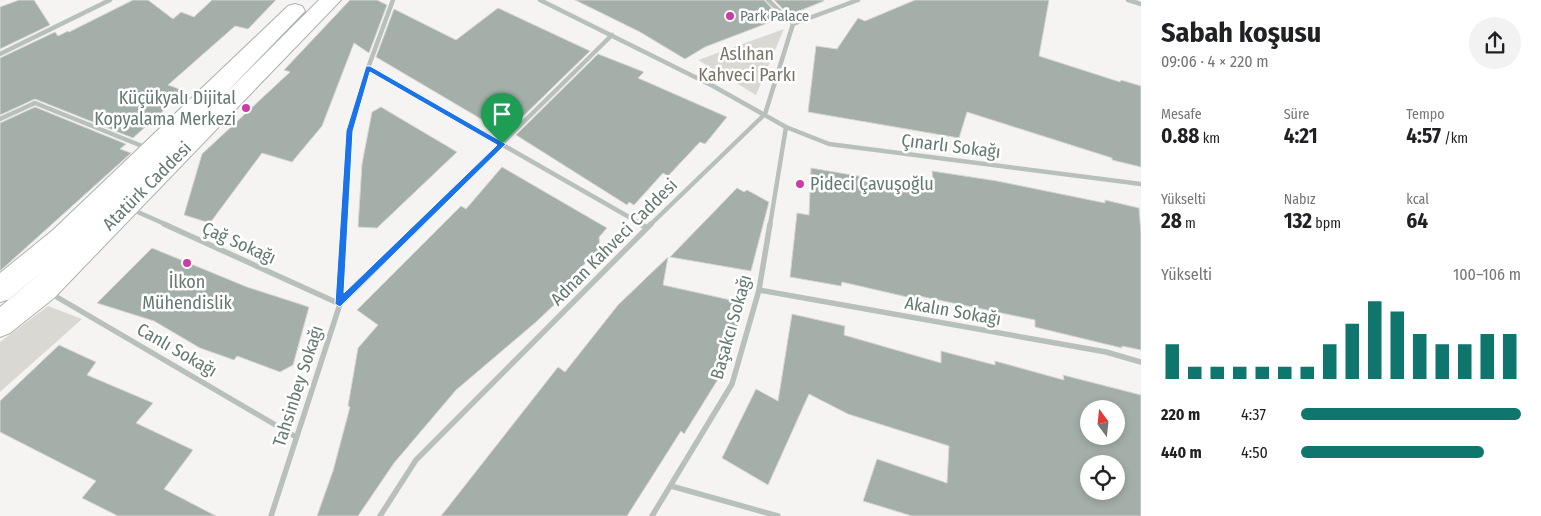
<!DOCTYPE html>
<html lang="tr">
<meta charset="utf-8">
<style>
:root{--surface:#fff;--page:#f2f2f2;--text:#202124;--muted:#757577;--accent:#0f766e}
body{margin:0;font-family:"Fira Sans Condensed",sans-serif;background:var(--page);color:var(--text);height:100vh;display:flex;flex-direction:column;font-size:19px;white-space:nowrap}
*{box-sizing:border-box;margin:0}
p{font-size:16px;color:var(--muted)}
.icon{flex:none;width:28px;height:28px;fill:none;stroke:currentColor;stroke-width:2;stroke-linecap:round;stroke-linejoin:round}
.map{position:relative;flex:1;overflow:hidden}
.side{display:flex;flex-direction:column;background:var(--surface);width:400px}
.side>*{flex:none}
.needle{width:32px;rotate:345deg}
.tools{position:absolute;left:1080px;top:400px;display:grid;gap:10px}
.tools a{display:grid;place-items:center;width:45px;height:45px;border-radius:50%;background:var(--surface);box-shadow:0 2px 8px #0003;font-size:25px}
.pin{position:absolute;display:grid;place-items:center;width:42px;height:42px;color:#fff;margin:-51px -21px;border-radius:50% 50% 50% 0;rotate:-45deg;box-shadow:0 0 5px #0007}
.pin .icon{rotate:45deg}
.round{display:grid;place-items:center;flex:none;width:52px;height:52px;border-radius:26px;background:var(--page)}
.headline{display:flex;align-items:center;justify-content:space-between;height:85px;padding:0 20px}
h1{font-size:28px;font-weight:700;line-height:38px}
.stats{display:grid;grid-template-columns:repeat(3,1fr);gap:8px;height:85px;padding:5px 20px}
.stats div{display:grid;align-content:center}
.stats b{font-size:21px;font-weight:700}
.stats small{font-size:14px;font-weight:400}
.stats p{font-size:14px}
.chart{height:140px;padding:10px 20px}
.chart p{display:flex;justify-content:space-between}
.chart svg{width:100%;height:90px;margin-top:5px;stroke:var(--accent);stroke-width:6}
ul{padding:0 20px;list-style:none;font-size:16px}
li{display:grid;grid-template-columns:80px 60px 1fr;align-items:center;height:38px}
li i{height:12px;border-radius:6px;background:var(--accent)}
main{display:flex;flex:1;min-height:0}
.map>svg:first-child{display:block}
.green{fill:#dad8d2}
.building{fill:#a3afa8;stroke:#d7d5d5;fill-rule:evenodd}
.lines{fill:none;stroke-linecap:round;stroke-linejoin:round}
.primary-casing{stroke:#abb3af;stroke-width:2}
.minor-far1{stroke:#b8c0bc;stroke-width:4.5}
.minor{stroke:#b8c0bc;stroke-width:5.5}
.primary{fill:#fff;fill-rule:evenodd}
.route{fill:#1a73e8;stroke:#fff;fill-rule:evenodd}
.poi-dot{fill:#cd3ba4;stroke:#fff;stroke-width:2}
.labels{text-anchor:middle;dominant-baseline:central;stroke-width:5;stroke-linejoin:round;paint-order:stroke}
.far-poi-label{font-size:15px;fill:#647a6f;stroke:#fff;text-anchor:start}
.park-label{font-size:18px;fill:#787566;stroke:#fff}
.poi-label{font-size:18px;fill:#647a6f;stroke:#fff;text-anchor:end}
.street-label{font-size:18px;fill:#647a6f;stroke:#fff}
</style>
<main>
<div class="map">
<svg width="1141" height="516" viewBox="0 0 1141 516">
<rect width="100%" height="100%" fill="#f6f3f3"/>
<path class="green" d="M784 29 756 95 698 60Z
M48 306 82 319 0 392V342Z"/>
<path class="building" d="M19 0H34L50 25 0 49V7Z
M133 0H148L173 19 181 12 194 17 212 0H276L248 29 235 26 168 85 185 91 133 138 35 99 0 115V58L55 32 58 36 68 31 69 32Z
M350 0H377L387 5 369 53 354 43 322 126 292 162 262 153 210 223 184 215 202 154 290 72 284 70Z
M575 0H764L781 18 705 47 685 59 640 32Z
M774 0H823L824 1 789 15Z
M915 0H1049L1039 56 1120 82 1121 80 1141 86V167L1112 160V158L967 112 959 138 808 112 816 46 837 49 858 18 865 21Z
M498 8 590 51 509 130 497 122 493 126 376 57 394 9 456 40Z
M598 54 644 72 638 78 727 117 705 144 700 142 668 176 663 173 634 205 629 202 627 205 516 135Z
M35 107 126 144 120 149 131 153 0 271V123Z
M381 107 457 152 377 228 358 227 362 164 372 112Z
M502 167 607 228 599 237 600 249 571 277 578 282 536 322 456 390 394 463 358 516H317L333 471 350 407 348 406 358 348 378 325 357 310 461 206 466 209Z
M811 168 934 189 932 171 997 181 1105 203V200L1139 208 1141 233V350L1122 346V348L1035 327V320L919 296 920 300 842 282 841 286 790 277 797 213 809 215Z
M737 188 744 192 747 190 769 202 751 271 670 257Z
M152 248 247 287 309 307 293 365 280 372 237 356 234 360 200 348 154 321 97 303Z
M668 257 663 285 744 303 725 368 684 434 681 431 627 516H441L558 367 565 372 618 305Z
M792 314 845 326 844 335 941 363V351L995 365V361L1064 380 1063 375 1141 395V516H912L863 501 877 459 947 483 949 446 848 414 809 394 768 485 722 458 756 389 778 401ZM1089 409H1116V436H1089ZM1089 464H1116V491H1089Z
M59 345 96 362 87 375 153 403 136 423 193 450 164 489 216 516H118L82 498 96 481 0 432V401Z"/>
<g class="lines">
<defs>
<path id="primary" d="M319 0H341L54 298 10 333 0 337V307L49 266 10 299 0 302V273L53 230 288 6 295 4 302 6 305 11 221 98Z"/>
</defs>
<use href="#primary" class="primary-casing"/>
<path class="minor-far1" d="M540 0 713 86 786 127 829 144 1141 184
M768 0 793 24
M1128 0 1141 4
M0 54 110 0
M368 68 643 225
M0 119 35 103 147 148
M131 209 167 225
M344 225 349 131 368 68 393 0
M419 225 612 35
M650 225 765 114 793 24 858 0
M770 225 786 127"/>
<path class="minor" d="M164 224 340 304 421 224
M640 224 647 228
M759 290 1106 352 1141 362
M50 293 296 437
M671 486 778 516
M271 516 340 304 344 224
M380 516 416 460 651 224
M652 516 732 384 759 290 770 224"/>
<use href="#primary" class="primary"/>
</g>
<path class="route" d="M366 66H370L506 144 340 307 335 304 346 131ZM370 72 497 145 344 293 353 131Z"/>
<g class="poi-dot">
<circle cx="730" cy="16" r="5"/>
<circle cx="246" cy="108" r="5"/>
<circle cx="800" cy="184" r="5"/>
<circle cx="187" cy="263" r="5"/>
</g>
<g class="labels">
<g class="far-poi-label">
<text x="740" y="16">Park Palace</text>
</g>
<g class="park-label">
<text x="747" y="54">Aslıhan<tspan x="747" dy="21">Kahveci Parkı</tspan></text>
</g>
<g class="poi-label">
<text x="236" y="98">Küçükyalı Dijital<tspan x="236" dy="21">Kopyalama Merkezi</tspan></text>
<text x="810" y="184" text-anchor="start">Pideci Çavuşoğlu</text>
<text x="187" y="282" text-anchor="middle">İlkon<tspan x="187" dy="21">Mühendislik</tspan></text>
</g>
<g class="street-label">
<text transform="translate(951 146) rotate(7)">Çınarlı Sokağı</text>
<text transform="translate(147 186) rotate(-45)">Atatürk Caddesi</text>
<text transform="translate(614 242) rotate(-45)">Adnan Kahveci Caddesi</text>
<text transform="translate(239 243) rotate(24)">Çağ Sokağı</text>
<text transform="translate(953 311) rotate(10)">Akalın Sokağı</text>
<text transform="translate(731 327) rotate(-74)">Başakcı Sokağı</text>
<text transform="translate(177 350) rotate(30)">Canlı Sokağı</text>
<text transform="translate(298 386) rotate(-72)">Tahsinbey Sokağı</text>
</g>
</g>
</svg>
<div class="tools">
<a><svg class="needle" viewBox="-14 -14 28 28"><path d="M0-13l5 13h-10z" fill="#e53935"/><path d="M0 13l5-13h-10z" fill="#757577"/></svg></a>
<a><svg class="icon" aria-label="locate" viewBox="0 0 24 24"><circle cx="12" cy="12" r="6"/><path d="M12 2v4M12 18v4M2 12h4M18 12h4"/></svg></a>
</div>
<div class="pin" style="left:502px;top:144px;background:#1e9e55"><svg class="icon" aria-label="arrive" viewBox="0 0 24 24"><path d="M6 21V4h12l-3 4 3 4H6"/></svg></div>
</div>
<section class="side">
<div class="headline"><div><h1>Sabah koşusu</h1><p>09:06 · 4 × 220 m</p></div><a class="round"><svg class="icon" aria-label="share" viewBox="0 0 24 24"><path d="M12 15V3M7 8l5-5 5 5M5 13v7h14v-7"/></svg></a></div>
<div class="stats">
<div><p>Mesafe</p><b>0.88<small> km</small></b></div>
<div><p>Süre</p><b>4:21</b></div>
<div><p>Tempo</p><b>4:57<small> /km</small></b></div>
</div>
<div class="stats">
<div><p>Yükselti</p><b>28<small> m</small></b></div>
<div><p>Nabız</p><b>132<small> bpm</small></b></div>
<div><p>kcal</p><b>64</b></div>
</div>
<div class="chart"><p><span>Yükselti</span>100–106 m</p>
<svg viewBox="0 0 160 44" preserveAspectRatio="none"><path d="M5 44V27M15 44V38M25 44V38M35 44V38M45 44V38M55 44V38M65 44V38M75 44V27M85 44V17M95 44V6M105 44V11M115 44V22M125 44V27M135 44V27M145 44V22M155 44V22"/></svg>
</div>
<ul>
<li><b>220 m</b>4:37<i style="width:100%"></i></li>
<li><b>440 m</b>4:50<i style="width:83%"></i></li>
</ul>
</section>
</main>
